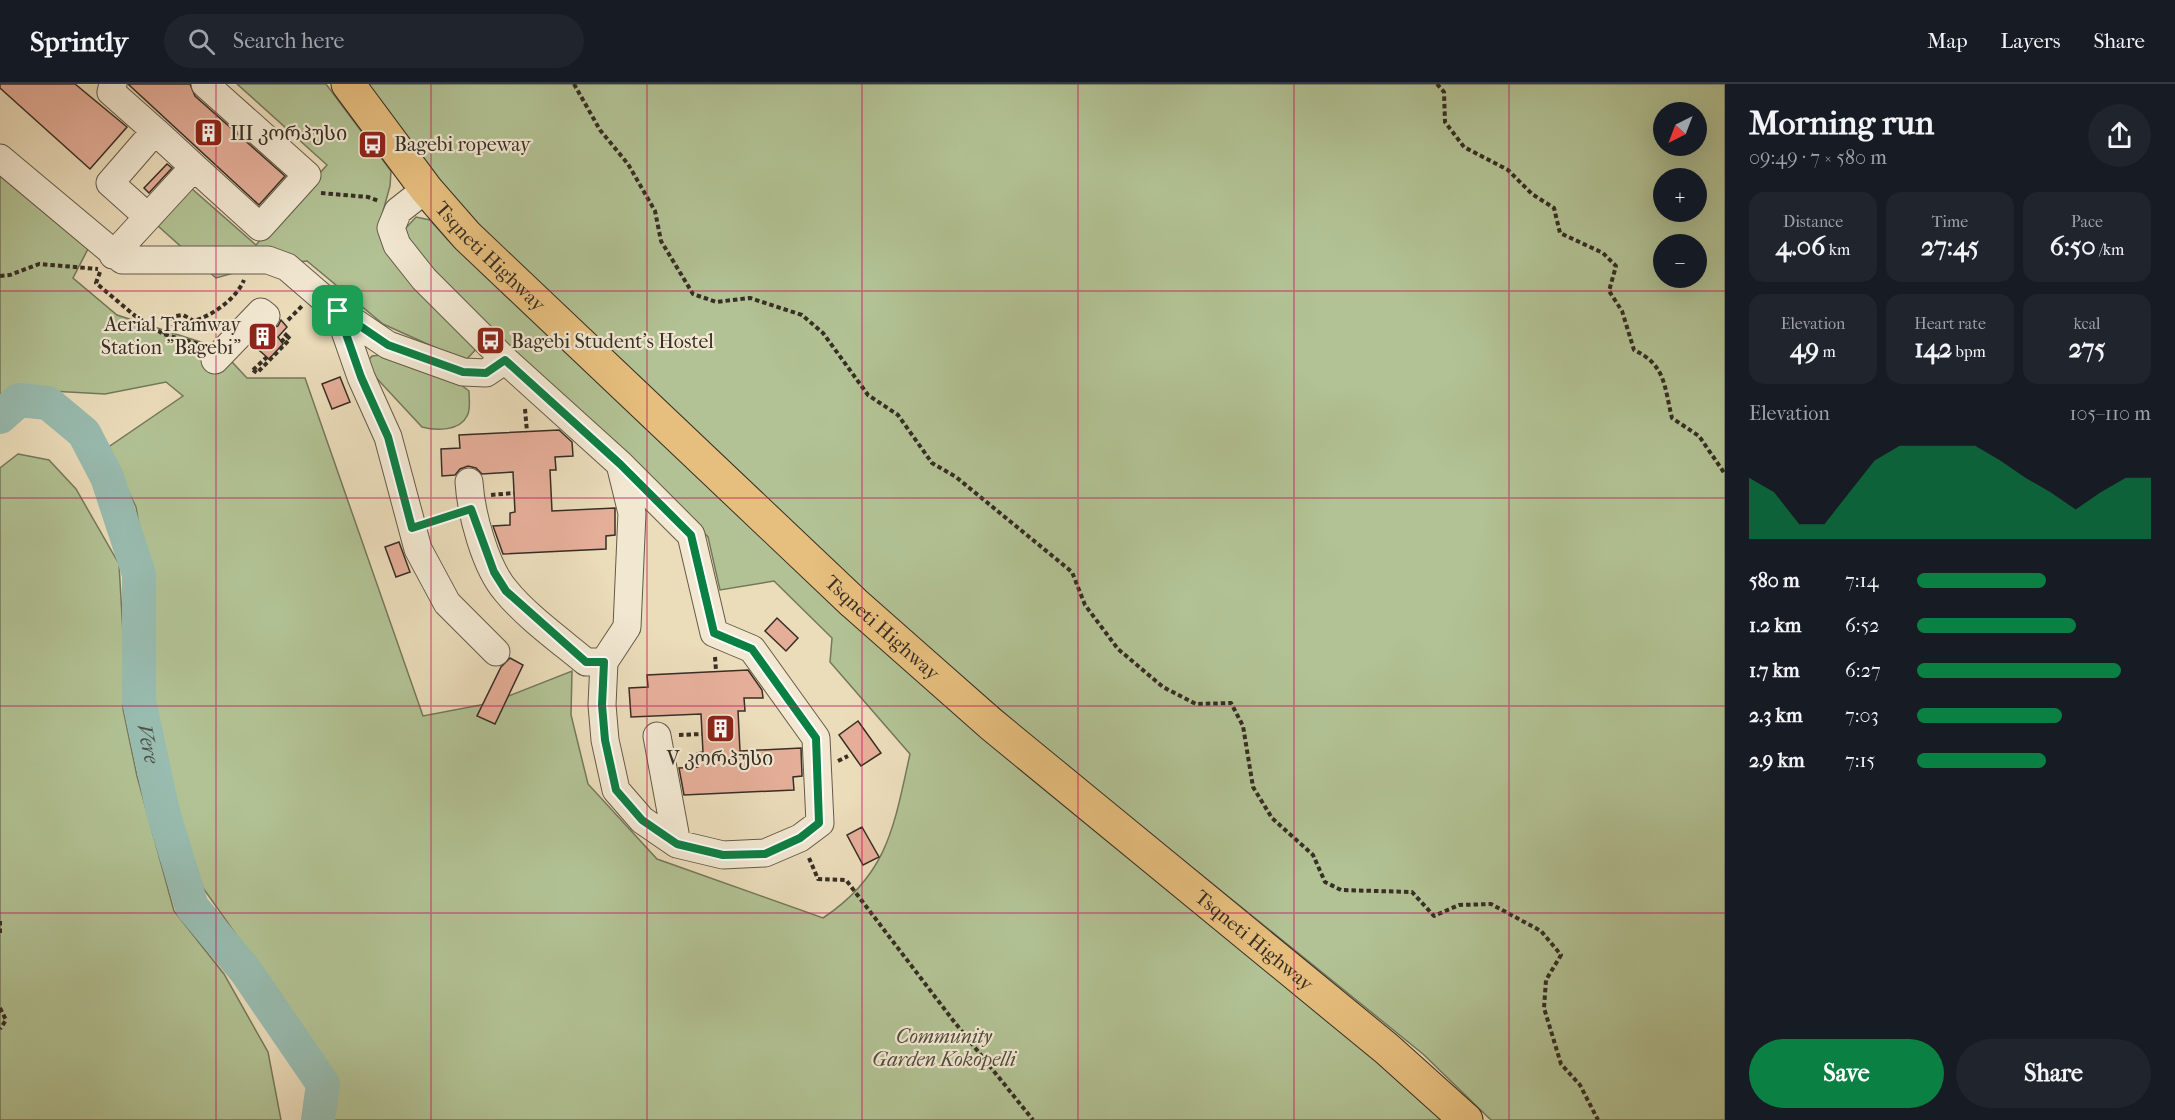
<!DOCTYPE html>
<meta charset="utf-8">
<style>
:root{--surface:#171b24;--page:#20242c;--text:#f1f3f6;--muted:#9ea1a6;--line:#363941;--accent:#0b8043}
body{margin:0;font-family:"IM FELL French Canon","Noto Serif Georgian",serif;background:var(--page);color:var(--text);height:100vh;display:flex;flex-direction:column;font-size:22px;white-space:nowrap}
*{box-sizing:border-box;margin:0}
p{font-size:20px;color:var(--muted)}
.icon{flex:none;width:33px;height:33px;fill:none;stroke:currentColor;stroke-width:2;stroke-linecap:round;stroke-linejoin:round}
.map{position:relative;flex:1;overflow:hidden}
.drawer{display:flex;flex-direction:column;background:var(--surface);width:450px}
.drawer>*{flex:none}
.needle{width:39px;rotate:222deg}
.fabs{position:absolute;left:1653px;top:18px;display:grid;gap:12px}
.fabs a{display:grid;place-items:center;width:54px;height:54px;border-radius:50%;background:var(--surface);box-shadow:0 6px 24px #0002;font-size:30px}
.pin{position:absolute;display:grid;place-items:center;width:51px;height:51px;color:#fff;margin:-26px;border-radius:12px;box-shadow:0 3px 9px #0006}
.round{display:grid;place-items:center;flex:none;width:63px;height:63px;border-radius:32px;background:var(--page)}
.head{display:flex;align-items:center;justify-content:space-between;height:102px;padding:0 24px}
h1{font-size:33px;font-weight:800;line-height:45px}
.stats{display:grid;grid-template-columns:repeat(3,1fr);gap:9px;height:102px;padding:6px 24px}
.stats div{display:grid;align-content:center;border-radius:15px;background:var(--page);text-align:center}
.stats b{font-size:26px;font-weight:800}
.stats small{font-size:16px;font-weight:400}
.stats p{font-size:16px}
.chart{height:168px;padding:12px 24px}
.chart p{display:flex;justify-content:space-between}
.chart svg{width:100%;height:108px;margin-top:6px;fill:var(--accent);opacity:.7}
.action{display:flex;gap:12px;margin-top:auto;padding:12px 24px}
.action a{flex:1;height:69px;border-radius:36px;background:var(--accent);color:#fff;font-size:24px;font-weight:800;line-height:69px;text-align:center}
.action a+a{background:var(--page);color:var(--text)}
ul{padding:0 24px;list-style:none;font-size:20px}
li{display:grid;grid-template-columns:96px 72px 1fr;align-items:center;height:45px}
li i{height:15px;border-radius:8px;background:var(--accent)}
header{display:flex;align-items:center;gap:36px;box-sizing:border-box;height:84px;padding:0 30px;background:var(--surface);border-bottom:2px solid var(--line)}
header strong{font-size:28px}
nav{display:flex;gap:33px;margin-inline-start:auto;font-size:21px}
.search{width:420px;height:54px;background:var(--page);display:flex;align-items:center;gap:15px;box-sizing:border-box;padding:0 21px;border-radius:33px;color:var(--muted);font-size:22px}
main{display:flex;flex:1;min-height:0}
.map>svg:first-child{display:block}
.green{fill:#b2c294;stroke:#74785c;stroke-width:1.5;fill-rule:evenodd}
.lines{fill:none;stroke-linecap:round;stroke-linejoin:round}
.river{stroke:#98bcb0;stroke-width:34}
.building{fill:#e5ae99;stroke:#372e25;stroke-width:1.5}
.minor-casing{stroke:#645a4a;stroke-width:29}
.major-casing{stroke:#372e25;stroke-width:35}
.path{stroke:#372e25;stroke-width:4;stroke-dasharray:4.5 3;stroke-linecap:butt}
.minor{stroke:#f2e8d2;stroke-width:27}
.major{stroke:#e6be7d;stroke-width:33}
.route-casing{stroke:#fff;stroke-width:12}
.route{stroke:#0b8043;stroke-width:8}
.grid{fill:none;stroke:#c2185b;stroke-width:1.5;stroke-opacity:0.55}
.labels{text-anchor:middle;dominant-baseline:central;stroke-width:4.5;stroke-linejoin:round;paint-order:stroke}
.poi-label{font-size:20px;fill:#372e25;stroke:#f2e8d2;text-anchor:start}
.street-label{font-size:20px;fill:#372e25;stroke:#f2e8d2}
.park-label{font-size:20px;font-style:italic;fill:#504c3b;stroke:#f2e8d2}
.water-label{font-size:21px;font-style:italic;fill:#4f5248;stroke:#f2e8d2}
</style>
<header>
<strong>Sprintly</strong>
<div class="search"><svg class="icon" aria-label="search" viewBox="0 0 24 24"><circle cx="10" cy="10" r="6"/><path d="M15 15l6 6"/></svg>Search here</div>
<nav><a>Map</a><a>Layers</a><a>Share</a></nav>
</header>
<main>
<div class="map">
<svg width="1725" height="1036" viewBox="0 0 1725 1036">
<rect width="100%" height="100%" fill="#ebdcba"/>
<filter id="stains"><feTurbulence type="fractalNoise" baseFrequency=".00333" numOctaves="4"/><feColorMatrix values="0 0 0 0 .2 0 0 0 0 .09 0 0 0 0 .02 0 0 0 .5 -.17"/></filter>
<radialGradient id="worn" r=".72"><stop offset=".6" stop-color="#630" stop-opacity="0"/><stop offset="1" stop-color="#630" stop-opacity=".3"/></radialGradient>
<path class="green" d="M237 0H326L391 87 390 102 378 145 418 199 478 263 465 277 383 240 307 177 259 182 216 194 158 142 191 104 256 161 327 81Z
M360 0H1725V1036H1491L1423 970 1041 661 810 460 491 165ZM1664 28H1696V62H1664ZM1664 94H1696V128H1664ZM1664 160H1696V194H1664Z
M0 88 90 161 73 194 117 231 219 264 247 294H305L423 632 491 619 572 587 571 631 588 700 657 775 823 834C888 791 894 742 910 670L830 578 832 554 774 497 720 506 708 453 564 313 492 249 411 166 405 145 416 133 430 136 448 156 935 601 1452 1036H333L331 984 203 804 164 685 151 600V508L136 423 107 364 183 312 166 298 105 310 32 306 0 318Z
M381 271 456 297 469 307C469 315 471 326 467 332 460 347 436 347 422 343L368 285 367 278 372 272Z
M18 370 49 376 76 405 119 480 125 584 123 625 137 692 174 827 224 890 268 968 281 1036H0V384Z"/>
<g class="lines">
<path class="river" id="s1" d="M0 333 19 316 48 319 84 349 107 393 139 490V617L163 728 192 823 245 886 323 1000 318 1036"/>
</g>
<path class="building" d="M0 0H75L127 43 90 85 0 4Z
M128 0H190L195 12 285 92 259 121Z
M167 80 172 84 149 109 144 104Z
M281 236 287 243 278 253 283 260 269 275 252 260 264 248 278 242Z
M340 293 350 318 332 325 322 300Z
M559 346 572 358 573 372 555 373 556 386H550L552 427 615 424V451L606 452V465L503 470 493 442 510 441V429L515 428 513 388 482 390 476 384 468 382 460 385 455 391 442 392 441 365 460 364 459 351Z
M399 458 410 488 396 493 385 463Z
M777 534 798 554 786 567 765 547Z
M510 574 523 581 495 640 477 632 501 583Z
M748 586 762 606 763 614H744L745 627H738L740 667 801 664 802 692 793 693 794 706 684 711 679 684 698 683 697 669 703 668 701 630 631 633 629 604 648 603 647 591Z
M858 637 881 669 861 682 839 651Z
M862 743 879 773 863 781 847 751Z"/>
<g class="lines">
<defs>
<path id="minor" d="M113 0 111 8 155 47 110 99 148 133 113 171
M0 74 122 176H268L287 183 338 227 388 261 463 288 486 289 505 276
M194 83 260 143 307 91 205 0
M426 105 398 127 391 144 397 161 424 195 505 276 620 380 691 451 714 549 752 565 816 654 820 739 800 754 765 769 723 771 677 760 642 736 616 706 605 656 602 621 604 578 627 543 632 429 620 380
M148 133 194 83 155 47
M338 227 361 293 388 353 418 465 447 519 496 568
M215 276 261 228 266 232
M469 398C471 429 485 483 506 507 525 531 562 558 586 578H604
M657 652 677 760"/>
<g id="major">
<path id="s2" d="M348 0 426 105 467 152 854 519 991 640 1387 965 1466 1036"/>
</g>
</defs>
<use href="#minor" class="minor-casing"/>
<use href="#major" class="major-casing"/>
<path class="path" d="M574 0 600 46 628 80 655 127 661 157 693 210 716 218 750 214 802 231 823 249 868 311 898 331 932 379 956 393 1072 488 1085 521 1118 565 1163 603 1196 620 1231 619 1243 642 1253 703 1272 734 1313 771 1325 798 1341 806 1412 808 1434 832 1459 821 1491 820 1541 847 1561 871 1546 896 1544 924 1561 980 1580 1001 1598 1036
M1437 0 1444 8 1445 38 1464 63 1508 86 1532 110 1554 124 1560 149 1603 169 1616 182 1609 207 1622 227 1634 266C1666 281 1664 302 1672 334L1699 352 1725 390
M321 109 368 113 379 117
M100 188 96 199 134 231 163 250 199 260
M0 192 10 191 39 180 98 185
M288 236 302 222
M163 250 176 232 183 231 194 237C213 231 236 215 244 196
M281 258 287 252 283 248
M253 286 257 289 290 255 287 252
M253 286 267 273
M525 325 527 348
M491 411 514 409
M433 437 452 431
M715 573 716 587
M679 651 702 650
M838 677 848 672
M809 774 818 795 846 796 952 935 1033 1036
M0 837V850
M0 924 6 936 0 945"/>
<use href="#minor" class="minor"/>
<use href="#major" class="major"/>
</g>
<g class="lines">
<defs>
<path id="route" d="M338 227 388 261 463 288 486 289 505 276 620 380 691 451 714 549 752 565 816 654 819 739 800 754 765 770 723 771 677 760 642 736 616 706 605 656 602 621 604 578H586L506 507 494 488 471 425 412 444 388 353 361 293Z"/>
</defs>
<use href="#route" class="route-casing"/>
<use href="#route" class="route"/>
</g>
<path class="grid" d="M216 0V1036M431 0V1036M647 0V1036M862 0V1036M1078 0V1036M1294 0V1036M1509 0V1036M0 207H1725M0 414H1725M0 622H1725M0 829H1725"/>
<defs>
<symbol id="building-square" viewBox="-11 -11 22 22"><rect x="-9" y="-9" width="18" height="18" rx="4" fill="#8f2418" stroke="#f2e8d2"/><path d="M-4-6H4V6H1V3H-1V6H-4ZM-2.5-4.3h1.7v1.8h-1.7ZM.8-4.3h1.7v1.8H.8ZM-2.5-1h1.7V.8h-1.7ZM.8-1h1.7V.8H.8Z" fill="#fff"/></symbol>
<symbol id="bus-square" viewBox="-11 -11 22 22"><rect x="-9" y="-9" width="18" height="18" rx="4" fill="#8f2418" stroke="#f2e8d2"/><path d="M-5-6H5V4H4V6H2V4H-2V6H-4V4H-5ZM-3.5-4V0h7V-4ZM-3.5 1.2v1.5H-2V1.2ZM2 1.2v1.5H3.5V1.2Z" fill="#fff"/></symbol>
</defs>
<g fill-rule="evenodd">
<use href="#building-square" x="192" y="32" width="33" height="33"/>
<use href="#bus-square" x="356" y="44" width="33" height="33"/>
<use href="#building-square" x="246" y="236" width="33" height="33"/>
<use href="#bus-square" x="474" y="240" width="33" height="33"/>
<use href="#building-square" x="704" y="628" width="33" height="33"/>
</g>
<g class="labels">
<g class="poi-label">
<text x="230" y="49">III კორპუსი</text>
<text x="394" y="60">Bagebi ropeway</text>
<text x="241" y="240" text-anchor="end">Aerial Tramway<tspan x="241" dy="23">Station "Bagebi"</tspan></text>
<text x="511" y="257">Bagebi Student's Hostel</text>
<text x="720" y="674" text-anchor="middle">V კორპუსი</text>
</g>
<g class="street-label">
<text stroke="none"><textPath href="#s2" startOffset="224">Tsqneti Highway</textPath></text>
<text stroke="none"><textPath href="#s2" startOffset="764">Tsqneti Highway</textPath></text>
<text stroke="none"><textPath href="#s2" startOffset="1250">Tsqneti Highway</textPath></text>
</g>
<g class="park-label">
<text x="944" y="952">Community<tspan x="944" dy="23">Garden Kokopelli</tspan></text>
</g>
<g class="water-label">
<text stroke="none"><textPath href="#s1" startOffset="424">Vere</textPath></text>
</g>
</g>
<rect width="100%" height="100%" filter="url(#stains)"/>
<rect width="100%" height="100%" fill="url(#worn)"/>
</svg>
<div class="fabs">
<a><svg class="needle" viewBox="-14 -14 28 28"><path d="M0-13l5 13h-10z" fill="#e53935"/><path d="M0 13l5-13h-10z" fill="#9ea1a6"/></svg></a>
<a>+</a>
<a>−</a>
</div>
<div class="pin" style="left:338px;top:227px;background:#1e9e55"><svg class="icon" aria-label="arrive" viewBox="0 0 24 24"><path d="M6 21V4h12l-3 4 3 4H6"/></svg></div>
</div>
<section class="drawer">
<div class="head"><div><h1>Morning run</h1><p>09:49 · 7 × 580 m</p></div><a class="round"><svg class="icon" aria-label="share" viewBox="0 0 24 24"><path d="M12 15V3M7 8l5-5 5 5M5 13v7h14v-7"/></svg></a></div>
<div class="stats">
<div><p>Distance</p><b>4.06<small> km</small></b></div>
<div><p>Time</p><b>27:45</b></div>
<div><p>Pace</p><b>6:50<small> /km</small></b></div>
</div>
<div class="stats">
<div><p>Elevation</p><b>49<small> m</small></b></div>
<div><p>Heart rate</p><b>142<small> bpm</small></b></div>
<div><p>kcal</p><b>275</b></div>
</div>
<div class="chart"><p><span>Elevation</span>105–110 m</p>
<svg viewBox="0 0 160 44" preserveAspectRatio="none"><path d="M0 44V19L10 25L20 38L30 38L40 25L50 12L60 6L70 6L80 6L90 6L100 12L110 19L120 25L130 32L140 25L150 19L160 19V44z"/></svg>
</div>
<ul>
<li><b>580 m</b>7:14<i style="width:55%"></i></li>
<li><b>1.2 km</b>6:52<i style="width:68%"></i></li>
<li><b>1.7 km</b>6:27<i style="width:87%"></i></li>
<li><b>2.3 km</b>7:03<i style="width:62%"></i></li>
<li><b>2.9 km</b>7:15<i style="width:55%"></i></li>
</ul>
<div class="action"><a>Save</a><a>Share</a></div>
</section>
</main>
